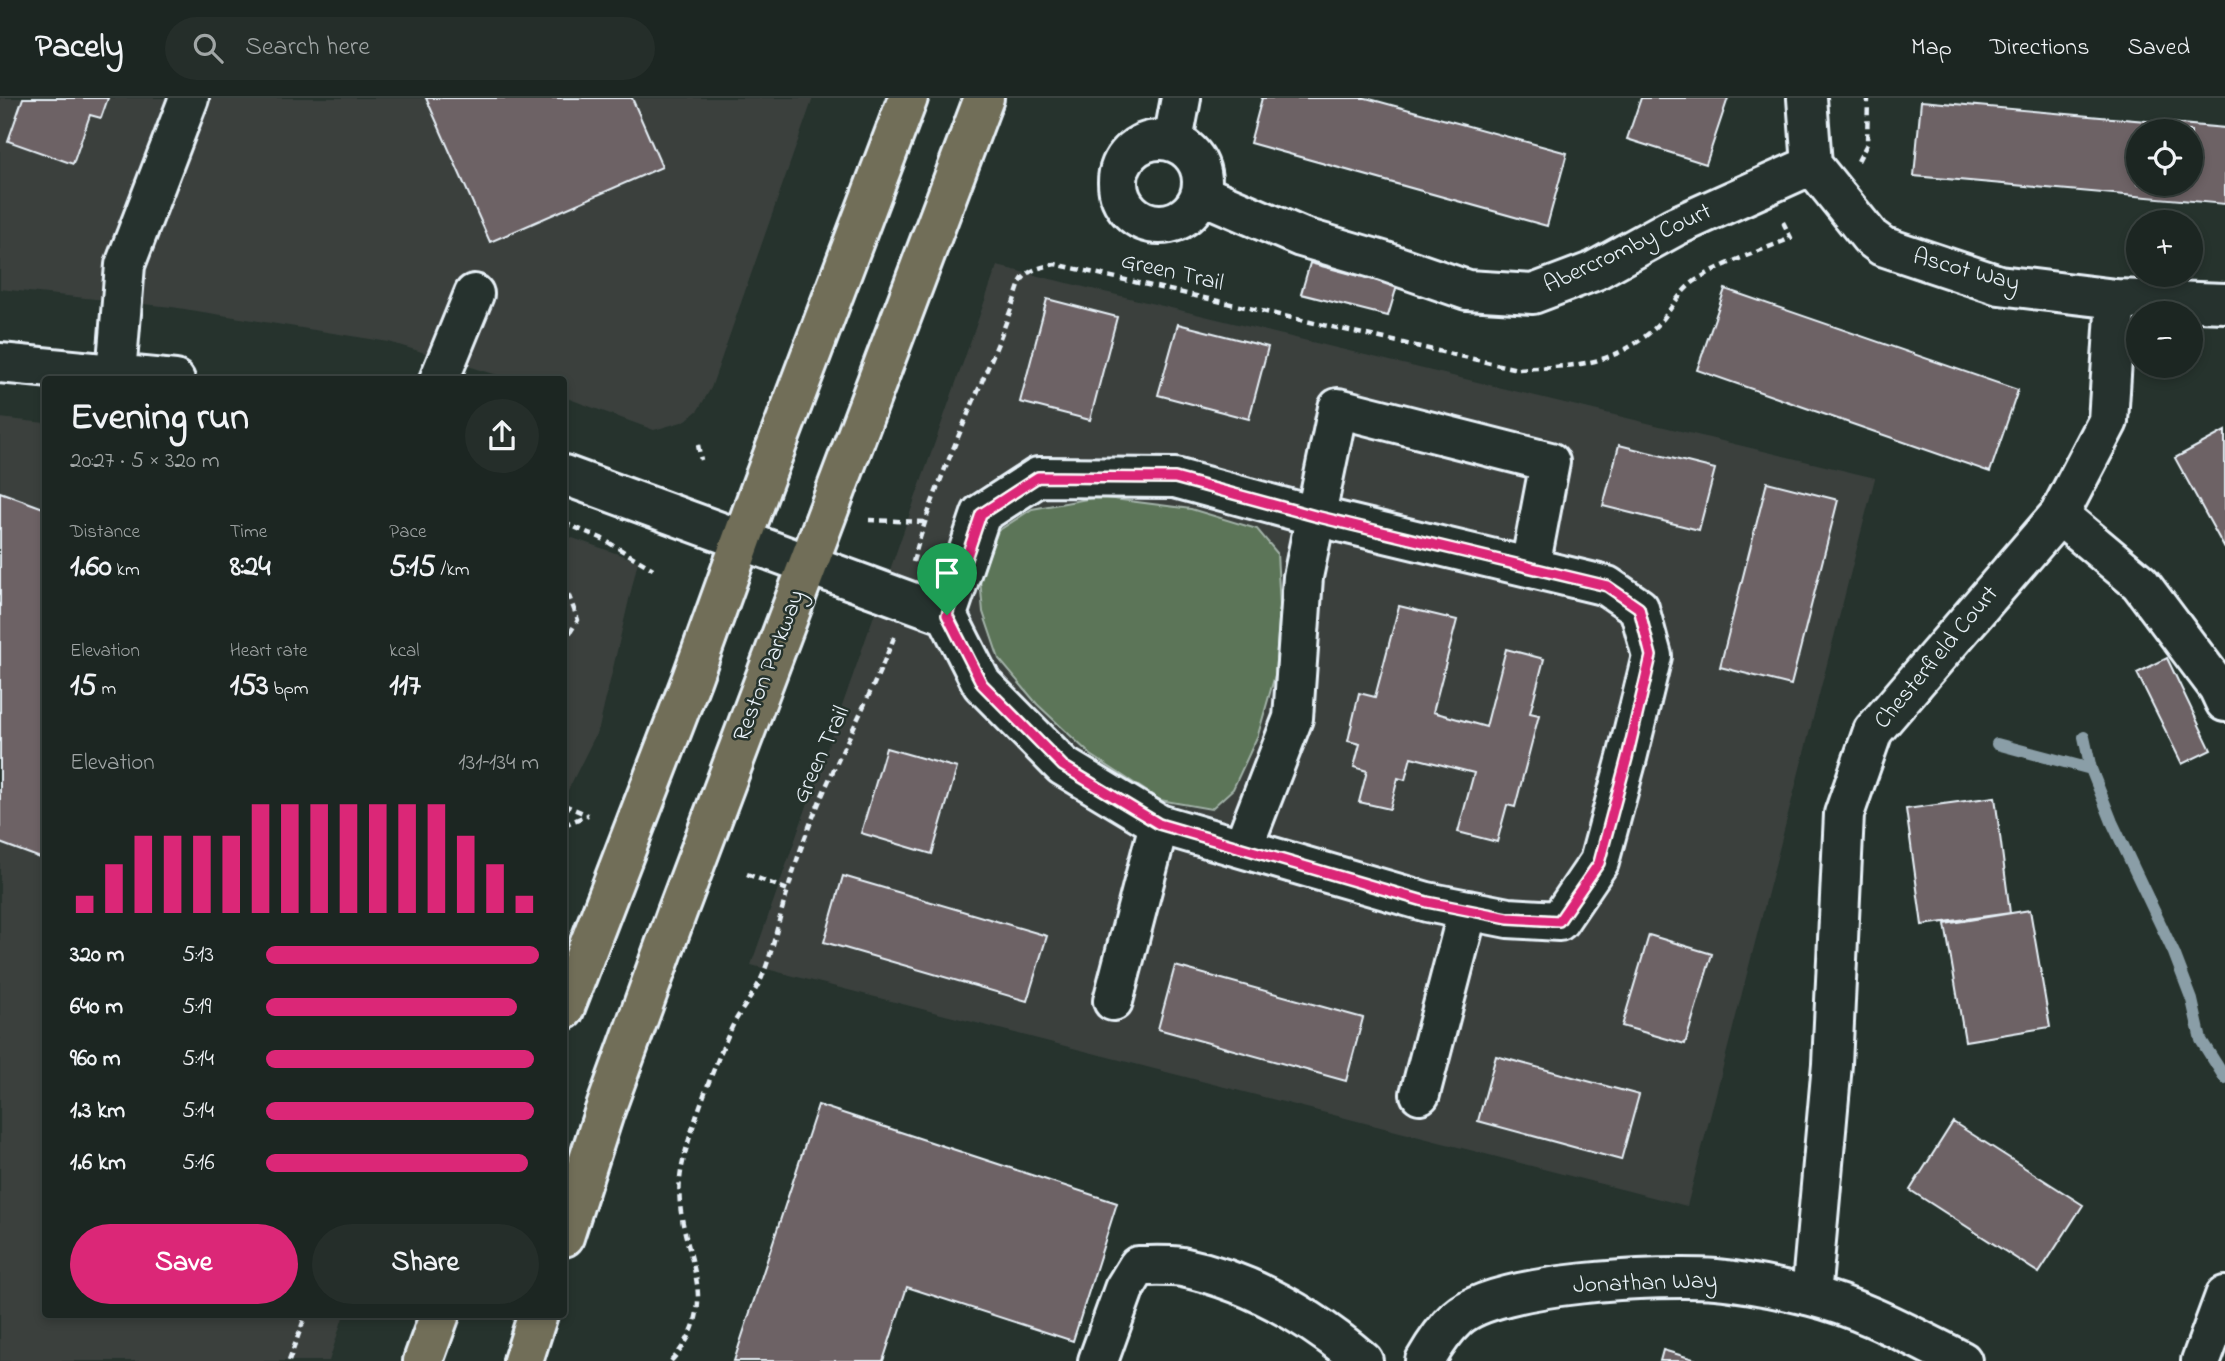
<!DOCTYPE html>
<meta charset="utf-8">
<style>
:root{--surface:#1c2622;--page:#252e2a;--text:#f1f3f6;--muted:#a0a5a5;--line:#3a4340;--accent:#db2777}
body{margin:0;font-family:"Indie Flower",sans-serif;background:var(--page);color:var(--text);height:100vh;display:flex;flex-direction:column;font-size:26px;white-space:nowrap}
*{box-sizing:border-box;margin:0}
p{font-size:23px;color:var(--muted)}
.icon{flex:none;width:38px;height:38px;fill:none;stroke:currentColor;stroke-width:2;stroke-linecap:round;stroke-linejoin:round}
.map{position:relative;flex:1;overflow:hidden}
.panel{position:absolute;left:42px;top:278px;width:525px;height:942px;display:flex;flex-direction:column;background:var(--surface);border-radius:7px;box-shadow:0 4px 10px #0003,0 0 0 2px var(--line)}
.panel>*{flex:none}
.buttons{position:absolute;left:2126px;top:21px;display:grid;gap:14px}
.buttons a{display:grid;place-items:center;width:77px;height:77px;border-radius:50%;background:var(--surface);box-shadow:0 4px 10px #0003,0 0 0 2px var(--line);font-size:35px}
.pin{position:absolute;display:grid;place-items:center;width:60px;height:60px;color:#fff;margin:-72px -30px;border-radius:50% 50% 50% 0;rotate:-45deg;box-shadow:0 0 7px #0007}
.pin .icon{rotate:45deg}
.round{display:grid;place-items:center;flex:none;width:74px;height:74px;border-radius:37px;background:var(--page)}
.head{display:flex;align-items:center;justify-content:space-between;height:119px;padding:0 28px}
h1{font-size:38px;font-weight:800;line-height:52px}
.figures{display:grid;grid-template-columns:repeat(3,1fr);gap:10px;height:119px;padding:7px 28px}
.figures div{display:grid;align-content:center}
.figures b{font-size:30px;font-weight:800}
.figures small{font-size:19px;font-weight:400}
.figures p{font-size:19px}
.chart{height:196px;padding:14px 28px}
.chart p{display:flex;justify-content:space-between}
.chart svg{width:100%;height:126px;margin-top:7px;stroke:var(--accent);stroke-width:6}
.primary-button{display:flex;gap:14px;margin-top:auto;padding:14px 28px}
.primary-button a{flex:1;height:80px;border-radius:42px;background:var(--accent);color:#fff;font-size:28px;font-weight:800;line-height:80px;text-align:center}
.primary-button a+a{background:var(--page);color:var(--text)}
ul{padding:0 28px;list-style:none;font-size:23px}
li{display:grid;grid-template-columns:112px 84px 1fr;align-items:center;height:52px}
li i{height:18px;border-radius:9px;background:var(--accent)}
header{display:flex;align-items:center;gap:42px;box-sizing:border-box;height:98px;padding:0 35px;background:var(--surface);border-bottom:2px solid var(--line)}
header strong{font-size:33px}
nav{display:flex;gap:38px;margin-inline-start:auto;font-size:24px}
.search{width:490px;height:63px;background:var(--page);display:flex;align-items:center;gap:18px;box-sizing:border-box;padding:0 24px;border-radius:38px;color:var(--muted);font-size:26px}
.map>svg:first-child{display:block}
.built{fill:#3b413e}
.green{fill:#5c7459;stroke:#a2b2a8;stroke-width:2}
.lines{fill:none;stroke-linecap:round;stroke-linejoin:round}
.stream{stroke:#8a9ea7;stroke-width:12}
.building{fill:#6d6265;stroke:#e8f1f8;stroke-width:2;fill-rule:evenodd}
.minor-casing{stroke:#e8f1f8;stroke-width:44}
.major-casing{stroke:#e8f1f8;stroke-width:44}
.path{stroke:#e8f1f8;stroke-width:4.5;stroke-dasharray:7 5;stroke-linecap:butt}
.minor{stroke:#26332d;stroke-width:38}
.major{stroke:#716e59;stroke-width:38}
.route-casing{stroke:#fff;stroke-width:14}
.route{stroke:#db2777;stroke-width:9}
.labels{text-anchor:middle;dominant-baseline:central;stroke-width:5;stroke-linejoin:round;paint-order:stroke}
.street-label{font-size:24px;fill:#e8f1f8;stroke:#26332d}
</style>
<header>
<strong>Pacely</strong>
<div class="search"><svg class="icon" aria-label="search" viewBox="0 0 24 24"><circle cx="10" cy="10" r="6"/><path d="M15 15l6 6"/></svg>Search here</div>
<nav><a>Map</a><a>Directions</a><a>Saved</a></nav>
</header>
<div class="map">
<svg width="2225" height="1263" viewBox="0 0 2225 1263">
<rect width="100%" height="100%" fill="#26332d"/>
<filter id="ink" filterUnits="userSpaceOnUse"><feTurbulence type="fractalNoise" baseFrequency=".0143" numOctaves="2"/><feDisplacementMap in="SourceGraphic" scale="14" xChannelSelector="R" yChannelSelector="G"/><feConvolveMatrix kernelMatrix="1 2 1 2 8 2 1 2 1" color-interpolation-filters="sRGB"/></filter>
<g filter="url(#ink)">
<path class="built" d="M0 0H813L711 290 698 312 685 323 654 332 564 299V282H514L389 244 172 209 0 191Z
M997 168 1875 380 1687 1108 751 867Z
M0 320 45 325 46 1216H344L329 1263H0Z
M564 437 638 463 599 630 564 700Z"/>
<path class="green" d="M1098 399 1191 411 1257 431 1277 455 1280 509 1275 577 1258 637 1233 691 1211 711 1160 702 1091 657 1037 606 999 561 983 514 980 481 998 433 1032 411Z"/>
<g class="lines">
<path class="stream" d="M2084 639 2091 671 2112 724 2174 855 2192 902 2201 942 2225 980
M1997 646 2091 671"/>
</g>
<path class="building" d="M23 0H108L101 20 90 17 73 66 8 43Z
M426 0H632L662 69 490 144Z
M1262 0H1366L1567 55 1547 128 1250 45Z
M1641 0H1728L1706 66 1627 41Z
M1921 3 2225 30V106L1914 78ZM2138 33H2191V86H2138Z
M1310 165 1397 188 1388 218 1301 196Z
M1725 191 2018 292 1990 374 1697 272Z
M1047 201 1117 219 1090 322 1020 304Z
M1178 226 1268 249 1249 321 1158 297Z
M2225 333V451L2175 360Z
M1619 347 1715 371 1699 432 1603 408Z
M1767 384 1838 402 1791 587 1720 569Z
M0 394 46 411V762L0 745Z
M1399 508 1457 522 1433 614 1486 629 1506 551 1544 561 1530 615 1539 617 1515 709 1507 707 1497 744 1458 734 1474 675 1411 659 1405 682 1398 680 1390 711 1359 704 1367 673 1354 669 1360 646 1348 643 1359 595 1375 599Z
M2167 560 2211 652 2182 666 2137 575Z
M886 650 957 670 932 756 861 735Z
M1995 699 2010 815 1922 827 1906 711Z
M843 778 1047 838 1027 903 824 844Z
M2030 812 2050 929 1965 943 1945 826Z
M1649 837 1712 856 1685 946 1622 928Z
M1175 868 1363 920 1346 983 1158 931Z
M1496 958 1639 997 1621 1062 1478 1023Z
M818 1007 1117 1105 1073 1243 907 1189 883 1263H734Z
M1953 1024 2083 1107 2039 1175 1910 1092Z
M1663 1252 1700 1263H1660Z"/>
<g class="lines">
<defs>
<path id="minor" d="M1807 0 1812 67 1870 139 1882 148 1999 187 2116 201 2225 205
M1118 84a42 42 0 1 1 84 0a42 42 0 1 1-84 0Z
M1173 43 1181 0
M1201 96 1301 139 1383 163 1467 192 1533 196 1594 173 1674 129 1812 67
M0 265 175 282
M116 276 125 167 189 0
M439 282 474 196
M564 377 947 517 982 586 1063 668 1159 726 1427 804 1508 820 1559 823 1599 764 1627 660 1652 558 1639 510 1607 488 1315 418 1175 380 1038 379 981 416 947 517
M2059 417 2140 485 2218 589 2225 604
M1243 749 1293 620 1303 479 1338 310 1550 364 1530 469
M1113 903 1159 726
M1420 996 1468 812
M1811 1198 1832 966 1844 716 1873 633 2059 417 2108 323 2116 201
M1098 1263 1124 1191 1138 1168C1152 1168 1168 1167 1182 1169 1250 1183 1311 1219 1363 1263
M1425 1263C1433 1249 1445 1231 1457 1220 1496 1184 1662 1177 1716 1181 1747 1184 1781 1191 1811 1198 1864 1211 1913 1239 1962 1263
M2201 1263 2225 1198"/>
<path id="major" d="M564 912 692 580 762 386 908 0
M564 1139 604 1015 677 814 984 0
M423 1263 440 1216
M523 1263 538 1216"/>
</defs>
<use href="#minor" class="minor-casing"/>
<use href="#major" class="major-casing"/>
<path class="path" d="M1858 63 1867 46 1868 0
M698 347 701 362
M869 422 924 424
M564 425 601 440 653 471
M913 464C939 367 989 280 1020 185 1027 171 1040 170 1055 166L1517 271C1572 268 1613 269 1656 229 1671 214 1678 193 1698 181 1726 164 1760 153 1791 140L1784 126 1786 125
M564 485 578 522 564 544
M564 707 588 717
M564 727 588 717
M747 776 788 792C812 702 861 623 895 537
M289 1263 306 1216
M671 1263C730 1200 673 1151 680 1081 683 1047 718 957 734 925 743 909 755 895 762 879 774 851 778 821 788 792"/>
<use href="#minor" class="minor"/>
<use href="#major" class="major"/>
</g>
</g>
<g class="lines" filter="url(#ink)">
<defs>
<path id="route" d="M1038 379 1175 380 1315 418 1607 488 1639 510 1651 558 1627 660 1599 765 1559 823 1508 820 1427 804 1159 726 1063 668 982 586 947 517 981 416Z"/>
</defs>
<use href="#route" class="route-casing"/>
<use href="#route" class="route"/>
</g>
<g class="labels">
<g class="street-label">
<text transform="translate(1628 151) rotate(-25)">Abercromby Court</text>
<text transform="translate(1966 173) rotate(15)">Ascot Way</text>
<text transform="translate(1172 175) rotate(13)">Green Trail</text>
<text transform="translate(1937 560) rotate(-50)">Chesterfield Court</text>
<text transform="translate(770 568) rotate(-69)">Reston Parkway</text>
<text transform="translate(822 657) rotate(-65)">Green Trail</text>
<text transform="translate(1645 1186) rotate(-2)">Jonathan Way</text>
</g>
</g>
</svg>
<div class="buttons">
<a><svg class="icon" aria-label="locate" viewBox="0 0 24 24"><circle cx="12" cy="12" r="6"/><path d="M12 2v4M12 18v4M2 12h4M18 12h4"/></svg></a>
<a>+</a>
<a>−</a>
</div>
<div class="pin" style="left:947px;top:517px;background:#1e9e55"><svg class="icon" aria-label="arrive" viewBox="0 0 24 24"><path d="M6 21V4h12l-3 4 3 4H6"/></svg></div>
<section class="panel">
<div class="head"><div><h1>Evening run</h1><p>20:27 · 5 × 320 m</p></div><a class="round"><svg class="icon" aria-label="share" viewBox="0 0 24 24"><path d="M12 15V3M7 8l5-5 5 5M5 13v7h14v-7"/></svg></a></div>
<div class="figures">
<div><p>Distance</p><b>1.60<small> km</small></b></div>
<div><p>Time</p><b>8:24</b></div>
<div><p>Pace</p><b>5:15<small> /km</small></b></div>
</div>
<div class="figures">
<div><p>Elevation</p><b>15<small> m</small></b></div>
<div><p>Heart rate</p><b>153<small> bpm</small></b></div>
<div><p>kcal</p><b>117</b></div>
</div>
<div class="chart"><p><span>Elevation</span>131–134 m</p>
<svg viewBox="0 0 160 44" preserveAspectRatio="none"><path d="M5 44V38M15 44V27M25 44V17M35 44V17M45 44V17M55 44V17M65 44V6M75 44V6M85 44V6M95 44V6M105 44V6M115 44V6M125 44V6M135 44V17M145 44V27M155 44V38"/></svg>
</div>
<ul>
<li><b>320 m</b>5:13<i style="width:100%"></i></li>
<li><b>640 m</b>5:19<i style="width:92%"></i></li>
<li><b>960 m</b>5:14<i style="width:98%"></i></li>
<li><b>1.3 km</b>5:14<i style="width:98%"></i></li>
<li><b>1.6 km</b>5:16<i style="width:96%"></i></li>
</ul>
<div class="primary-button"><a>Save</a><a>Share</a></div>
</section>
</div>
